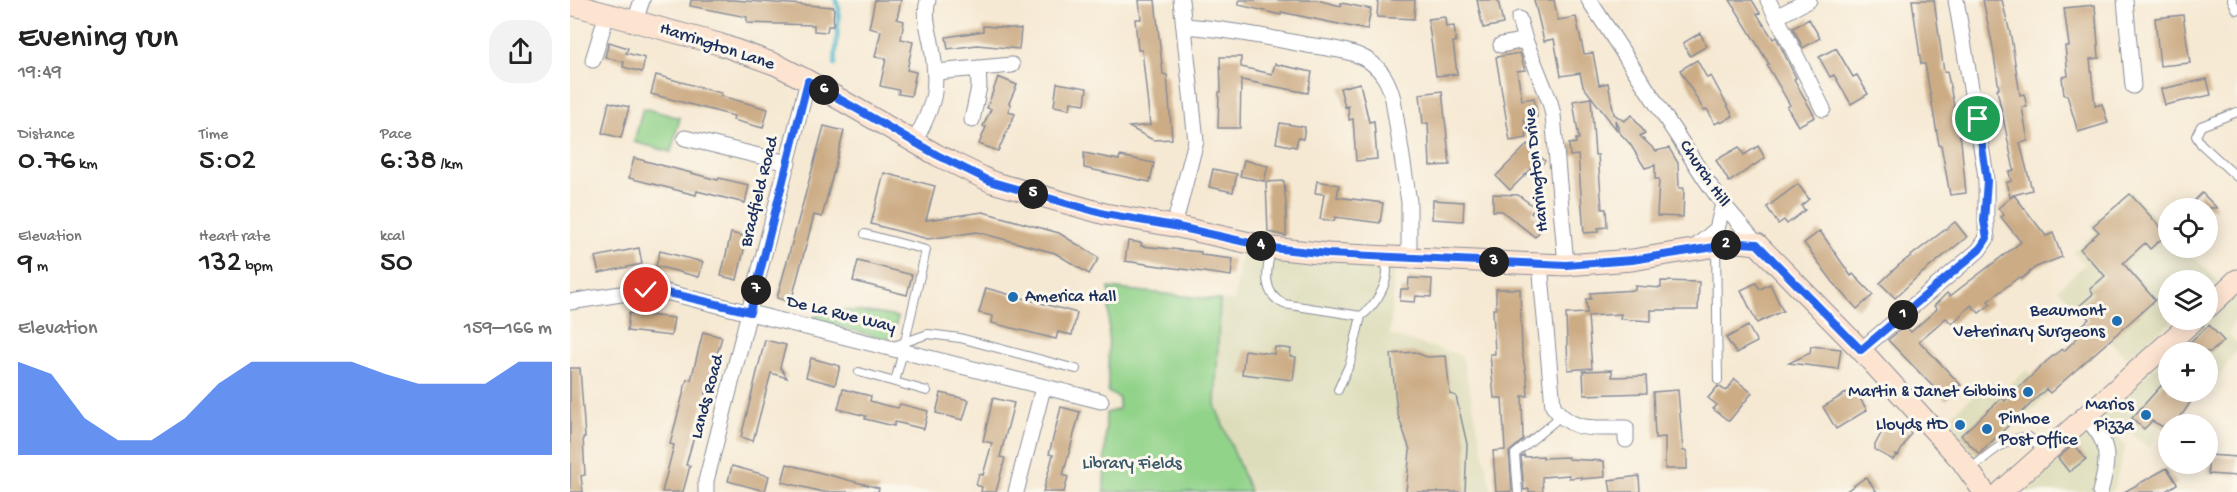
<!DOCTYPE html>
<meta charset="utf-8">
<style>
:root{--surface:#fff;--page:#f2f2f2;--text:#222;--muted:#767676;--accent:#2563eb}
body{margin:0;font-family:"Gochi Hand",sans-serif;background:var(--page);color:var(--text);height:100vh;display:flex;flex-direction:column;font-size:22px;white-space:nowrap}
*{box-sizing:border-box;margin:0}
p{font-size:20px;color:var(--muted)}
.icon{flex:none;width:33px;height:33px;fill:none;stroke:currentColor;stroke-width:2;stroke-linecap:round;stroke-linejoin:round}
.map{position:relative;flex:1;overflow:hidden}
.drawer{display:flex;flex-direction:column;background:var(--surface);width:570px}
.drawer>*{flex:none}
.tools{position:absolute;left:1588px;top:198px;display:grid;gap:12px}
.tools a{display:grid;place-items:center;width:60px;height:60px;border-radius:50%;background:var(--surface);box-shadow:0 3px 15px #0003;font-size:30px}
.pin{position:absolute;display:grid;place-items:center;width:51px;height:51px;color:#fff;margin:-26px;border:3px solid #fff;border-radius:50%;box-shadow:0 2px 6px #0007}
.km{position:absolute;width:30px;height:30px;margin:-15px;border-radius:50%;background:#222;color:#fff;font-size:16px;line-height:30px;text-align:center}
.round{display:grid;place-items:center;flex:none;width:63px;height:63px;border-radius:24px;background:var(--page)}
.headline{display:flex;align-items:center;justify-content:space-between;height:102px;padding:0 18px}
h1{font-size:33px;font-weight:600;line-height:45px}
.figures{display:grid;grid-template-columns:repeat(3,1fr);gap:9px;height:102px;padding:6px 18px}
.figures div{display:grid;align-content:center}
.figures b{font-size:30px;font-weight:600}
.figures small{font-size:16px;font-weight:400}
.figures p{font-size:16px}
.chart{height:168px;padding:12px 18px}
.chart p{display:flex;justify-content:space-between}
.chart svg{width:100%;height:108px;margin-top:6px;fill:var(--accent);opacity:.7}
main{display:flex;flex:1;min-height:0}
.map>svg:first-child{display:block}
.built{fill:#deddbb}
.green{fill:#92d38a;stroke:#568174;stroke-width:1.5}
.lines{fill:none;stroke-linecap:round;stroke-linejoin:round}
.stream{stroke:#50b8ce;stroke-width:4.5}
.building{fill:#ccac85}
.lane-casing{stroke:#888c98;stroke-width:10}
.street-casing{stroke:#888c98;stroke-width:17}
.secondary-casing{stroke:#888c98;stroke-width:23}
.lane{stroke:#fff;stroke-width:8}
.street{stroke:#fff;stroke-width:15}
.secondary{stroke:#fde4d1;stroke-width:21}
.route-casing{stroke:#fff;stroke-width:12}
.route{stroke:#2563eb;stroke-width:8}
.poi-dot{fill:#1f6fb2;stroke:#fbf7ec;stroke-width:2}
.labels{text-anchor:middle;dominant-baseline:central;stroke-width:6;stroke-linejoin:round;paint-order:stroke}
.street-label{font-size:18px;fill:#1b2f5e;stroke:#fbf7ec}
.poi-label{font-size:18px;fill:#1b2f5e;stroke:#fbf7ec;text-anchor:end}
.park-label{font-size:18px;fill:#395869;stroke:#fbf7ec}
</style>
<main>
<section class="drawer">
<div class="headline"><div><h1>Evening run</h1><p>19:49</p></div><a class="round"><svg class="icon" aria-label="share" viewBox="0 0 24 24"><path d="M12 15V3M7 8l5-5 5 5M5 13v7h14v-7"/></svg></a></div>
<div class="figures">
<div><p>Distance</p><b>0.76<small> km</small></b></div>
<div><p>Time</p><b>5:02</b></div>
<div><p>Pace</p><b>6:38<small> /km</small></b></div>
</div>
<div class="figures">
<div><p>Elevation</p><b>9<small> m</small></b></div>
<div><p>Heart rate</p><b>132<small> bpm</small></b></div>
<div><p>kcal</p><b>50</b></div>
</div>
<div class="chart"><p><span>Elevation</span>159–166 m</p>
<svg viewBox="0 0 160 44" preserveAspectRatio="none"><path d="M0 44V6L10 11L20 29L30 38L40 38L50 29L60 15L70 6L80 6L90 6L100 6L110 11L120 15L130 15L140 15L150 6L160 6V44z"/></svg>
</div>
</section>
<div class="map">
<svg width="1667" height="492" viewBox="0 0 1667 492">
<rect width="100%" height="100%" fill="#fbf7ec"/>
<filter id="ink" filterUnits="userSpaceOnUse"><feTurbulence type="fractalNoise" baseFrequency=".0167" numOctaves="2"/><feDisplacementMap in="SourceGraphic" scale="12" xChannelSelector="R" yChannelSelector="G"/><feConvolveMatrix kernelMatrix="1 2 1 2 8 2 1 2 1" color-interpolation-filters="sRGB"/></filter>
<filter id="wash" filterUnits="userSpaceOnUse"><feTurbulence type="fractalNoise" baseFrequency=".008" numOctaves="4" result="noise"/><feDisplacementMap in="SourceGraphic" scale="24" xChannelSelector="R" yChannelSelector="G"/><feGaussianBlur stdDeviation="1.35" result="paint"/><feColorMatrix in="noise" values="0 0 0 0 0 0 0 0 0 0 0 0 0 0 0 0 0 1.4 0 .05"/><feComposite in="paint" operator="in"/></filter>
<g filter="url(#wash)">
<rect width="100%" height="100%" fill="#f6e9d3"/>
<path class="built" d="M1560 191 1599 231V248H1615L1649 282 1638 291V280H1599V320H1604L1557 358 1488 289 1515 264 1503 252 1526 232 1521 226Z
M672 251 825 266 820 335 892 356 922 492H680L645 405 650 300 664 301Z
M1667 294V313L1659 334 1667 344V349L1635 398 1626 393 1606 424H1599V431L1591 427 1579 448 1554 428 1547 434 1555 447 1543 492H1457L1474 468 1506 437 1599 355V392H1638V352H1601Z
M1457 370 1479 394 1408 459 1374 421 1421 381 1431 392Z"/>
<path class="green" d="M73 108 110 118 101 152 64 142Z
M539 288 650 300 645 405 680 492H534L536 413 549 409V398L538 392Z
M274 310 305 313 328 317 322 337 316 339 241 320 249 314Z"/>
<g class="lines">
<path class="stream" d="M265 65 269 9 266 0"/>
</g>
<g id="blocks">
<path class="building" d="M121 0H163L264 7 263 26H258L257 32 244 31V25L177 23V17L120 6Z
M305 0H331L327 19 334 21 331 39 343 42 337 70 346 72 341 96 328 94 329 90 310 86 316 59 305 57 311 31 299 28Z
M569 0H585L593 74 597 75 602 139 583 140 559 127 580 125 572 50H568L565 19H571Z
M669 0H747L771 6V3L801 9 797 30 711 12V15L669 5Z
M808 0H845L844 19 807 17Z
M907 0H928L933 24 913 28Z
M964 0H984L988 20 1006 17 1014 54 1023 53 1029 85 1038 83 1044 114 1054 121 1062 115 1075 133 1070 136 1086 151 1099 148 1108 163 1109 188H1114L1113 217 1087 216 1089 179H1085V165L1075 168 1060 144 1048 131V126L1045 120 1046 129 1013 86 1010 73 991 76 984 39 974 41Z
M1160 0H1182L1190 13 1187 14 1203 39 1206 37 1226 78 1224 79 1245 117 1228 126 1217 107 1220 105 1197 65 1199 64Z
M1342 0H1364L1374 72 1377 71 1391 141 1396 193 1380 195 1371 145H1369L1355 64H1351Z
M1413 0H1432L1441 37 1450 95 1454 94 1457 107H1452L1458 141 1450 143 1462 190 1440 196 1436 183 1441 181 1439 172 1444 170 1427 89H1429L1422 43Z
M1525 5 1529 58 1520 59 1525 106 1532 104 1538 123 1508 132 1497 95H1494L1492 77 1498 76 1495 46H1499L1494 8Z
M1613 15 1620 63 1590 66 1585 18Z
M875 17 876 27 884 26 886 42H883L887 74 866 76 858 19Z
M1239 19 1250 38 1233 48 1223 28Z
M413 26 451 29 449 49 407 45 378 49 376 37 413 31Z
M1130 33 1137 46 1120 56 1113 43Z
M39 42 58 48 56 53 75 58 72 72 53 67 54 62 35 57Z
M1266 48 1283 77 1287 75 1298 94 1281 104 1264 75 1260 77 1249 57Z
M950 53 955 70 947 71 952 100 964 98 967 117 954 119 957 138 940 141 926 57Z
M650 57H671V67L702 74 705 64 742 72 738 93 671 80 670 128H648L649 92H651Z
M1127 60 1137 78 1141 76 1163 116 1151 123 1150 121 1145 124 1137 109 1134 111 1110 70Z
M86 75 151 93V96L198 109 193 128 163 120 164 116 81 94Z
M428 77 447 85 439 103 441 104 438 111 445 114 428 151 409 144 416 127 413 126 421 109 417 108Z
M1637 79 1641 95 1595 105 1591 89Z
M487 83 517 88 515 104 501 102 500 109 484 106Z
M790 83 799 122 804 121 807 159 786 161 783 119 779 120 778 106 775 107 770 88Z
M872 91 880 165 860 166 858 123 853 124 850 94Z
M1021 98 1025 155H1028L1032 209H1036L1037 227 1028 228V232L1014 233 1008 155 1000 156 999 144 1006 143V139H1009L1003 101Z
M39 102 59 107 51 138 32 133Z
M710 123 735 127 733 139 728 138 726 147 706 143Z
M254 126 274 131 252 217 244 215 221 302 207 298Z
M958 144 975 161 964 172 961 169 940 190 926 176Z
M1188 146 1195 158 1159 182 1146 160 1169 147 1174 155Z
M514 153 549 160 550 156 584 163 580 182 514 168Z
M64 158 148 180 149 178 179 185 175 203 127 191 126 195 59 178Z
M674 160 698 166 694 181 670 176Z
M643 169 667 174 663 192 639 187Z
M314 173 365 186 356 220 413 212 489 233 529 258 519 274 485 253 407 232 358 239 301 224Z
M714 181 716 206V236L698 232 696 182Z
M747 181 769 185 767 197 813 203 810 223 765 217 764 221 750 219 754 194 745 193Z
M1228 184 1239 199 1231 206 1235 210 1217 224 1214 220 1208 224 1197 207Z
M1632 193 1647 208H1617Z
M923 194 948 195 966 208 961 213 976 224 965 237 932 211H923Z
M1560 194 1597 234 1580 249 1575 243 1553 263 1585 300 1480 393 1476 389 1409 454 1391 435 1432 398 1435 401 1478 360 1492 349 1494 351 1512 333 1508 329 1519 319 1508 307 1523 294 1520 289 1535 276 1510 249 1529 232 1523 226Z
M1444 195 1476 236 1483 233 1492 257 1466 267 1451 279 1449 277 1418 301 1421 304 1409 313 1401 305 1382 324 1376 318 1349 341 1391 385 1376 400 1318 340 1335 326 1341 332 1367 309 1364 306 1377 293 1380 296 1451 242 1431 217 1434 215 1428 208Z
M863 200 894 202 893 221 862 219Z
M1385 222 1397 237 1346 278 1325 298 1310 283 1329 265Z
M1250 231 1281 276 1283 274 1303 295 1287 309 1263 282 1234 243Z
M161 233 177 237 167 280 151 276Z
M558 241 572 243 571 246 631 252V255L663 259 661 276 555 261Z
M69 248 72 264 29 273 25 257Z
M90 251 133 262 129 277 86 266Z
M288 261 342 275 337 295 283 281Z
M839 278 862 279 861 297 846 296 845 302 830 301 831 289H838Z
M1091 281 1129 282 1128 310H1081V321L1050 319 1051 314 1018 316 1022 368 998 370 996 314 1017 313 1016 299H1021L1020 293 1065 290V286L1091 288Z
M1186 283 1190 289 1200 284 1213 311 1187 323 1171 290Z
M416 288 507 313 502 335 488 332 486 339 422 323 423 316 409 313Z
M926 289H950L952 351 957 380 958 396H952L953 440 939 452 942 491 934 492H926L923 451 935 450 932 398H924L920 354H925L923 309H926Z
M59 313 104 318 101 336 57 331Z
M1639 325 1654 341 1641 352H1609Z
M1178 326 1187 342 1166 353 1156 338Z
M133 332 152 337 116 465 120 466 113 492H92L104 445 100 444 117 379 121 380Z
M195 340 216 345 210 367 217 378 201 373 183 441 171 437Z
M1241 346 1271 349 1268 369 1219 363 1240 353Z
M705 347 721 349 720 356 726 357 723 380 672 374 675 350 704 354Z
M844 352 857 357 876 356 880 394 886 396 897 444 895 492H836L840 450 827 412 821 354Z
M241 358 270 366 265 385 236 377Z
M0 368H10L15 437H13L15 475 11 476 13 492H0Z
M1042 370V377L1076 376 1077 393 1014 395 1013 371Z
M1599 377V392H1627L1606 424H1599V430L1582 421 1574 429 1562 418Z
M1165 379 1182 393 1159 421 1143 409 1147 405 1138 398 1148 386 1156 391Z
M1284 388 1297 410 1266 429 1253 407Z
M273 389 301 396 300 401 314 405 328 408 330 404 358 411 354 429 325 422 324 426 295 419 296 416 268 409Z
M1108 390 1113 451H1117V469H1095V437L1085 438 1083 392Z
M371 393 399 400 393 420 366 413Z
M423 398 444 403 430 457 435 458 426 492H411L412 487 406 485 409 474 413 475 422 443 413 441Z
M491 407 510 412 493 475 498 477 494 492H473L483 455 479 454Z
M1315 426 1325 432 1328 426 1341 433 1328 456 1326 455 1323 460 1305 450V445Z
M1504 444 1516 459 1499 472 1488 458Z
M954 455V457L973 456V458L998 457V459L1034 461 1035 477 1011 479V477L999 478V475L972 477 973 492H959V489L954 490 951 457Z
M1638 455 1667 457V476L1638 474Z
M217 464 309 488 308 492H253L212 482Z
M162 466 199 476 195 491 158 481Z
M1597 468 1607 484 1594 492H1554Z
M1069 476 1070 492H1041L1039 480Z
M1296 477 1307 492H1275Z"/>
</g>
</g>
<g filter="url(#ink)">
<use href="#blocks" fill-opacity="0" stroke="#888c98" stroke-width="1.5"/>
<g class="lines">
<defs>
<path id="lane" d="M1662 0 1667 10
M1667 112 1631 126 1626 136 1631 144 1667 177
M295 234 356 250 335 341
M1146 247 1148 380
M701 250C696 271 692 294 714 304L791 316
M321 347 358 334 390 338 506 369
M289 372 357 391
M325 382 333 351
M768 390 780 363 791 316C803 308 817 287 817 271 817 267 814 262 813 258
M1401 469C1418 455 1436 437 1459 437L1474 452
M948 492 945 454 991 416"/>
<path id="street" d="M1019 0 1136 180 1153 204 1187 244
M1198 0 1253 109
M1555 0 1563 86
M1208 16 1239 0
M65 21 72 0
M615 26C656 29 696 37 737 45 757 48 782 50 799 61 813 71 819 83 823 99L839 202V257
M955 40 980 102 983 115 996 265
M931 45 955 40 949 19
M23 60 37 14
M366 72 442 65
M402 120 409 87 408 68
M115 138 218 163
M344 142C366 103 369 86 361 42 358 28 354 14 358 0
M604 226 626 141 611 0
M1124 248 1147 229 1153 204
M970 264 983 406C1002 434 1026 427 1056 428V440
M0 302 70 291H92L531 401
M1291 350 1409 250 1417 238C1414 215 1418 193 1415 170L1386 0
M1515 418C1541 441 1539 461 1530 492
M136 492V481L238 81
M446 492 473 388"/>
<path id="secondary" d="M0 4 149 44 207 65 238 81 367 155 422 182 535 214 604 226 702 248 758 254 970 264 996 265 1062 260 1170 242 1187 244 1291 350 1392 461 1414 492
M1638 307 1667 280
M1431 492 1624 320"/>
</defs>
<use href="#lane" class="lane-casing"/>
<use href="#street" class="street-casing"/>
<use href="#secondary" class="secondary-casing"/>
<use href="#lane" class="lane"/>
<use href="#street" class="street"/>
<use href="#secondary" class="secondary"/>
</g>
</g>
<g class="lines" filter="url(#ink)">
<defs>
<path id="route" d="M76 290 108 295 180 312 238 81 367 155 422 182 535 214 604 226 702 248 758 254 996 265 1062 260 1170 243 1187 244 1291 350 1409 250 1417 238 1414 221 1417 181 1408 119"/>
</defs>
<use href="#route" class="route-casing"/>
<use href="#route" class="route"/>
</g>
<g class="poi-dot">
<circle cx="443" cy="297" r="6"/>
<circle cx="1547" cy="321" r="6"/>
<circle cx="1458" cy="392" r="6"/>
<circle cx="1576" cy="415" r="6"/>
<circle cx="1390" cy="425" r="6"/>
<circle cx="1417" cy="429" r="6"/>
</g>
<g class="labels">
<g class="street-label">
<text transform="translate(147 47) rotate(18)">Harrington Lane</text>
<text transform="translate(967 170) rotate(-96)">Harrington Drive</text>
<text transform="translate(1134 174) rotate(56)">Church Hill</text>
<text transform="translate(190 192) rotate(-76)">Bradfield Road</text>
<text transform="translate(271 315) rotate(14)">De La Rue Way</text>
<text transform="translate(138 397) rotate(-75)">Lands Road</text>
</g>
<g class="poi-label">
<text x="455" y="297" text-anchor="start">America Hall</text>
<text x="1535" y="311">Beaumont<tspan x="1535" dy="21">Veterinary Surgeons</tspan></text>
<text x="1446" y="392">Martin &amp; Janet Gibbins</text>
<text x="1564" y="405">Marios<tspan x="1564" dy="21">Pizza</tspan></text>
<text x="1429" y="419" text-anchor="start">Pinhoe<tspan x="1429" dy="21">Post Office</tspan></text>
<text x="1378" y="425">Lloyds HD</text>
</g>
<g class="park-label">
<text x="562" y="464">Library Fields</text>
</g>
</g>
</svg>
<div class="tools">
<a><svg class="icon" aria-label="locate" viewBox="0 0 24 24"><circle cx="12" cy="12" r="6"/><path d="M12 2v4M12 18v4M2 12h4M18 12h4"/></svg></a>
<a><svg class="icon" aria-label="layers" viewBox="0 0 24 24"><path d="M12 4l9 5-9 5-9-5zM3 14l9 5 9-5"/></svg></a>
<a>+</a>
<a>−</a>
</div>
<div class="pin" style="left:1408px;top:119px;background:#1e9e55"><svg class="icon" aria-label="arrive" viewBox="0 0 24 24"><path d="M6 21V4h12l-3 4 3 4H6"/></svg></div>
<div class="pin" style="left:76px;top:290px;background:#d93025"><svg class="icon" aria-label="check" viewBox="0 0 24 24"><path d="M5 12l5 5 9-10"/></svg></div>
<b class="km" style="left:1333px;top:315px">1</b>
<b class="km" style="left:1156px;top:245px">2</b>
<b class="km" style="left:924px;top:262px">3</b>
<b class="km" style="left:691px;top:246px">4</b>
<b class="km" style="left:463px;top:194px">5</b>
<b class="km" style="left:254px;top:90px">6</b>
<b class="km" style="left:186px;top:290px">7</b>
</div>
</main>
